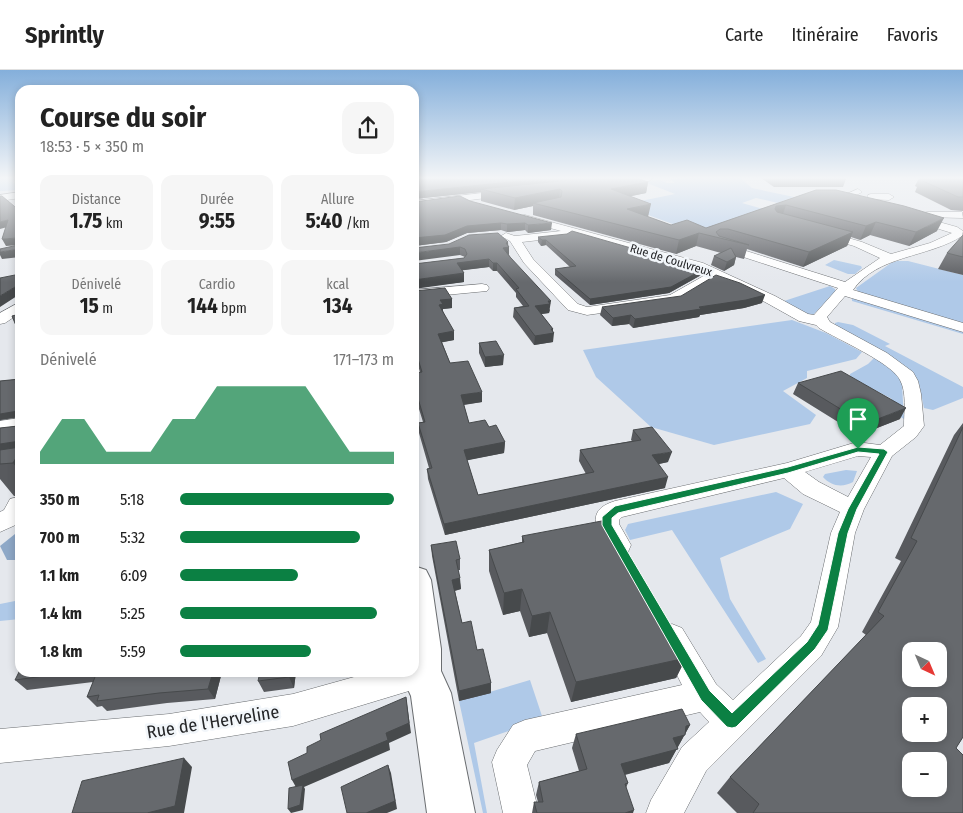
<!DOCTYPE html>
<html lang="fr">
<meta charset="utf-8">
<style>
:root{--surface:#fff;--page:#f6f6f6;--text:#222;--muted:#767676;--line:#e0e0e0;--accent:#0b8043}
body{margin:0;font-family:"Fira Sans Condensed",sans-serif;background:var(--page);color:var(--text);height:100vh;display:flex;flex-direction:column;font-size:19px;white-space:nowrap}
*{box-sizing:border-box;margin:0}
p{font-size:16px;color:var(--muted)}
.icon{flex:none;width:28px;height:28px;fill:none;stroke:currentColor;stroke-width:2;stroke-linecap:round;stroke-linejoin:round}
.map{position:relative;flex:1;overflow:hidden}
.panel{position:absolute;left:15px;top:15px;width:404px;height:592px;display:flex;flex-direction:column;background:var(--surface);border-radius:15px;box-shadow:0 2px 8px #0003}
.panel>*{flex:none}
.needle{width:32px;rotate:136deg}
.fabs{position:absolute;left:902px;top:572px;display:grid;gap:10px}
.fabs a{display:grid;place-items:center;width:45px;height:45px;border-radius:10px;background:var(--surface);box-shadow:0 2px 8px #0003;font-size:25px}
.pin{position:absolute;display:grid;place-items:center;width:42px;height:42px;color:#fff;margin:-51px -21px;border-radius:50% 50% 50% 0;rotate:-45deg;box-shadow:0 0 5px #0007}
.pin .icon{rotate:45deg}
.round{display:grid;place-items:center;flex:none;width:52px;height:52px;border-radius:15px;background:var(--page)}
.head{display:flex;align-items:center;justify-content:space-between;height:85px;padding:0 25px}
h1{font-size:28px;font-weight:700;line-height:38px}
.metrics{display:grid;grid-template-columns:repeat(3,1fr);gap:8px;height:85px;padding:5px 25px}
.metrics div{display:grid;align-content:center;border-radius:12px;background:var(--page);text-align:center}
.metrics b{font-size:21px;font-weight:700}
.metrics small{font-size:14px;font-weight:400}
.metrics p{font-size:14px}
.chart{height:140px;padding:10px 25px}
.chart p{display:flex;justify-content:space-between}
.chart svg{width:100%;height:90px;margin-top:5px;fill:var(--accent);opacity:.7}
ul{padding:0 25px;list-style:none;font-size:16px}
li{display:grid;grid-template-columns:80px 60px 1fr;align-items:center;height:38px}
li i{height:12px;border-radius:6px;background:var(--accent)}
header{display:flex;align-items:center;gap:30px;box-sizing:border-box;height:70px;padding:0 25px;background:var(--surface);border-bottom:1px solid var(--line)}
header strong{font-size:24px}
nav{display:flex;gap:28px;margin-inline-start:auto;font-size:18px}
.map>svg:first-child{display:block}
.green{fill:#afc9e8}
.water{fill:#8ea8c7}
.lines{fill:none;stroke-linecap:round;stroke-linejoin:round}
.minor-casing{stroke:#6a6d70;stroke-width:1}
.major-casing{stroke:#6a6d70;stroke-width:2}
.minor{fill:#fff;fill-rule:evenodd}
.major{fill:#fff;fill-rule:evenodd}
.wall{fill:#585a5e}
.shaded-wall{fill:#474a4c}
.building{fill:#66696d;stroke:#474a4c;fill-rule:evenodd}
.route{fill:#0b8043;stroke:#fff;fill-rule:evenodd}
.labels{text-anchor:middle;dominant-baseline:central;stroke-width:5;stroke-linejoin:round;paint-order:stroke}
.far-street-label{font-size:12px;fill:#252628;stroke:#f2f6fa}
.near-street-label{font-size:18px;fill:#252628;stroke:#f2f6fa}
</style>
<header>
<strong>Sprintly</strong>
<nav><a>Carte</a><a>Itinéraire</a><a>Favoris</a></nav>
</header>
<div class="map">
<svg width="963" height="743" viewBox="0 0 963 743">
<rect width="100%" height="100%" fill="#e5e8ed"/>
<path class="green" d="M0 108H20L14 112 15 114 20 115V120L0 121Z
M693 108H740L752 118 794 127 778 133 756 128 742 133 774 142 708 167 621 135 675 124 642 111 660 110 667 113H675L670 109Z
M834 190 861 196 862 198 855 204H848L825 195Z
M897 191H908L963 205V256L859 224 856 218 891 193Z
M830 216 835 219V222L813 245H805L781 232Z
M852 228 863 229 963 260V264L852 231Z
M792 250 826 263 862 282 856 289 807 301V308L783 321 816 345 810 354 714 375 651 357 596 307 583 280Z
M838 252 853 255 890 274 885 276 963 317V328L933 340 924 338 919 314 913 303 834 256 835 253Z
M875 287 899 305 902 315 904 349 880 335 892 329 850 307V304L868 294Z
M846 400 857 401 853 412C842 418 831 416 823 407L825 404Z
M776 422 803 434 790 459 720 488 730 529 766 589 758 593 672 460 630 470 625 460 628 454Z
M20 530V549L0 551V534Z
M530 610 543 649 474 673 487 743H483L459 631Z"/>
<path class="water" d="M20 460V488L15 490H7L0 476Z"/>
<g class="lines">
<defs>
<path id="minor" d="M608 108H653L649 111 611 113 608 112Z
M858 119 862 122 853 127 867 132V136H861L840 127Z
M508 120 513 123 511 125 414 137V131Z
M20 122V128L0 131V125Z
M871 124H889L894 127 889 130 868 129V125Z
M928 142H962L963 148 924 147V143Z
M525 145 703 193 775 226 808 244 814 245 838 218 716 178 714 176 716 174H724L845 212 880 188 854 176 820 166 819 164 820 162 824 161 862 172 891 184 930 173 952 163 910 150V146L914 145 957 157 963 161 962 166C928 188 877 185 853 220L963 253V262L845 226 827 247 830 252 887 283 913 302 918 311 921 324 924 356 916 367 892 386 864 439 855 463 838 557 821 586 706 701 684 743H646L651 730 682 677 709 652 700 642 535 681 527 695 539 743H503L492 692 497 680 513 655 525 650 682 615 658 567 662 558 672 554 682 558 716 614 733 630 801 566 811 552 831 463 840 442 803 424 784 408 622 447 619 450V454L631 475 628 482 619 485 610 482C599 462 582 441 615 431L787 393 857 372 880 375 904 356C904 341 907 323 900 310 892 293 837 269 819 258L816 255 799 251 765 232 717 209 679 232 587 245 568 240 524 193 510 171 501 166 506 163 515 166 561 161 521 150V146ZM571 164 695 199 707 204 670 225 587 237 578 234 533 189 522 172 566 167ZM858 386 871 387 848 427 819 412 805 402Z
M482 214 487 215 489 218 487 221 414 228V220Z
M20 232V243L5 253 0 254V243Z
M20 348V360L0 363V351Z
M18 427H20V453L0 462V442L4 440 10 429Z
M421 589 432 594 436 604 432 614 293 656 169 676 0 693V659L169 644 293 624 372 602H414V591Z"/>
<path id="major" d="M414 496 426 500 431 510 441 579V601L451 623 475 743H427L411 626 401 604 414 602Z"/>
</defs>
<use href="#minor" class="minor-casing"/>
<use href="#major" class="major-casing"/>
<use href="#minor" class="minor"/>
<use href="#major" class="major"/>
</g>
<path class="wall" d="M459 108H585L648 112 646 123 630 126 648 147 671 155 706 158 816 120 937 161 909 176 870 165 860 170 851 167 847 176 803 197 747 179 744 189 736 187 734 195 724 201 711 195 714 186 721 183 696 176 676 184 533 145V136L514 140 481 131V122L414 129 459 110 460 109Z
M761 108H844L846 109 843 117H774Z
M919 108H963V141L951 140 915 122 917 117 915 116Z
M470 131 551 160 528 163 525 160 507 162 501 160 467 163 446 172 414 176Z
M963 165V205L938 199 947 183Z
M538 167 703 204 669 223 590 235 555 205V199L570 197 546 175 541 176 538 172Z
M508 172 509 185 550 240 549 243 541 244 553 259V272L534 275 513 247 514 238 523 236 516 227V223L497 201H493L489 197 462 200 464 203V212L414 218V194L464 188 465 187 460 185 414 178Z
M414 221 452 229V238L443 239V241L454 270 442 272 450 293 482 332 464 335 469 353 489 357 505 372 504 383 467 390 478 425 586 404 579 391 580 380 632 371 631 370 633 360 668 392 659 394 665 418 445 465 428 409 427 399 429 398 419 363 418 353 423 352 415 326 414 312V303L420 302 415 286H414Z
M762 233 744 238 700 245 699 247 633 258 629 254 612 256 600 245 602 237Z
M479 273 503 295 485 297 479 283Z
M20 309V426H14L0 409V358L18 356V347L0 350V311Z
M798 313 900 349 859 365 793 324Z
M963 353V667L956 678 963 743H737L717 723 730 707 866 565 862 562 901 491 895 488 954 365Z
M522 466 686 588 676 608 571 632 547 563 529 567 520 541 503 545 489 501V480L522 472Z
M431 475 460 489V500H458L461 519 455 521 462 553 477 580 491 613V623L459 631 432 486Z
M20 602H129L130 603 222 602 215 629 167 633 107 641 102 636 97 637 87 627 93 612 27 620 15 610Z
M296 602 294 618 264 622 258 611Z
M690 655 669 693 625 705 628 713 626 718 633 743H532L534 732H538L536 725 539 712 579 701 572 678 576 664Z"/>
<path class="shaded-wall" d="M549 108H585V110L481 119V122L414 129V122Z
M648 112 646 123 609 131 611 119Z
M560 119 559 131 533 133V136L514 140 515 128Z
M651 134 648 147 625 152 627 139Z
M786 135 782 147 771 148 776 136Z
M944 148 937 161 909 176 916 162Z
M8 150 11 156 0 159V152Z
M876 152 870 165 860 170 866 156Z
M501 153V160L467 163 446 172 414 176V168L467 156Z
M525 153V160L507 162V154Z
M552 153 551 160 528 163V155Z
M853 162 847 176 803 197 809 182Z
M699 163 696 176 676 184 679 170Z
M18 168 20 175 6 176 2 169Z
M542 170H546V175L541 176Z
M508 172V177H509V185L503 178 506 173Z
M460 177V185L414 191V183Z
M20 179V187L2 189 0 185V182Z
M736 187 734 195 724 201 727 192Z
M489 189V197L457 201V193Z
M493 193H497V201H493Z
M704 199 703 204 669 223 590 235V229Z
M464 203V212L414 219V210Z
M20 214V224L0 237V226Z
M765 225 762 233 744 238 700 245 699 247 633 258 635 249Z
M452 229V238L443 239V243L439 235 440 230Z
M548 231H551L549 243 534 245 535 236Z
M631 245 629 254 612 256 613 248Z
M551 259H553V263H554L553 272 534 275 535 266Z
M454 261V270L439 273 438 264Z
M504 285 503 295 485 297V287Z
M482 322V332L461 335V325Z
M906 338 900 349 859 365 865 354Z
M18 341 20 347 0 350V344Z
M20 371V377L0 381V374Z
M505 372 504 383 464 391V380Z
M20 381V402L13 393Z
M672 382 668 392 649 396 652 385Z
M668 407 665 418 445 465 444 454Z
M460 508 461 519 453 521 452 510Z
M522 519 520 541 503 545 504 523Z
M550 542 547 563 529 567 532 546Z
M686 588 676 608 571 632 576 612Z
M213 602H222L215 629 208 619Z
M290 602H296L294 618 289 607Z
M491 613V623L459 631V621Z
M406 627 411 663 389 673 390 680 304 717 305 719 303 740 291 743 288 739 297 719 292 710 386 663Z
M690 655 669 693 615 707 621 694 673 668 686 656Z
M184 688 192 697 184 743H147Z
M388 695 391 703 397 739 387 743H366Z
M634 740 633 743H625Z"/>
<path class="building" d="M414 108H454L459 110 462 108H549L414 122Z
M590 108H636L648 112 611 119 651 134 627 139 671 155 687 150 706 158 816 120H836L904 136 944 148 916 162 876 152 866 156 786 135 776 136 775 139 777 142 853 162 809 182 728 159H720L716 162 719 166 749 175 699 163 679 170 533 133 561 127 562 121 560 119 515 128 481 119Z
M775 108H844L846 109H776Z
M930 108H963V127H958L921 110H935Z
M0 126H2L20 141V179L0 182V179L18 175V168L2 169 8 150 0 152Z
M460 126 470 131 552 153 528 155 525 153 507 154 501 153 467 156 445 165 414 168V132Z
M572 161 704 199 671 217 590 229 555 199 576 196 546 170H542L538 167 567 164Z
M498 163 508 172 506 173 509 177 503 178 510 187 551 231H548L550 234 535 236 553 259H551L554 263 535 266 514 238 529 236 516 219 519 218 497 193H493L489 189 457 193 464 203 414 210V194L464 188 467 184 465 179 460 177 414 183V178L449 174 469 165Z
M963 165V187L947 183Z
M731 178 736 187 727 192 714 186Z
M20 204V214L0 226V208Z
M716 205 740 213 765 225 746 230 699 237 701 239 635 249 631 245 613 248 602 237 681 226Z
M445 218 452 229 440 230 443 234 439 235 454 261 438 264 450 293 468 291 482 322 461 325 469 353 485 350 489 357 496 355 505 372 464 380 478 425 594 402 580 380 641 370 633 360 652 357 672 382 652 385 668 407 444 454 427 399 432 398 418 353 425 352 414 315H416L414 306V303L422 302 414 276V221Z
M20 244V258H17L12 246Z
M496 271 504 285 485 287 479 273Z
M841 301 906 338 865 354 798 313Z
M20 309V371L0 374V358L18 356V341L0 344V311Z
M963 357V667L956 678 963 685V743H753L759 734 730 707 884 546 878 542 917 471 911 468ZM911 581H939V609H911ZM911 636H939V664H911ZM911 691H939V719H911Z
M20 377V381L13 393 0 394V380Z
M607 450 686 588 576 612 550 542 532 546 522 519 504 523 489 480 524 472 522 466Z
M456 471 460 489 456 490 460 508 452 510 462 553 471 551 477 580 483 579 491 613 459 621 431 475Z
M20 600V602H73L15 610Z
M97 602H123L122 604 140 602H213L208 619 159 623 97 631 99 625 87 627Z
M260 602H290L289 607 258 611Z
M406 627 409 653 386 663 388 670 292 710 288 692 307 683V677L321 670 320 664Z
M682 639 690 655 686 656 685 665 673 668 678 679 621 694 628 713 625 714 634 740 625 743H537L534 732H543L539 712 587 699 576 664Z
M184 688 175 736 147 743H72L82 711Z
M388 695 395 731 366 743H347L341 717Z
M303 715 300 735 288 739 289 718Z"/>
<linearGradient id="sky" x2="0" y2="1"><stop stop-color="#84afdb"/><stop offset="0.51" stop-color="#f3f5f7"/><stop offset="1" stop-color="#f3f5f7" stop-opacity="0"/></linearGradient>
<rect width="963" height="212" fill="url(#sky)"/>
<path class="route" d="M858 377 884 379 888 382 857 439 848 463 828 560 815 579 736 657 732 658 727 657 701 630 602 455V447L615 436 788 397ZM858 382 879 384 848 439 838 463 818 555 807 572 732 643 710 621 612 455V448L618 443 788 403Z"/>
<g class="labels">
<g class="far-street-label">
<text transform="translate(671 190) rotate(17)">Rue de Coulvreux</text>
</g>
<g class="near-street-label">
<text transform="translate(213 652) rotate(-9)">Rue de l'Herveline</text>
</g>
</g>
</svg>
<div class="fabs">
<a><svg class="needle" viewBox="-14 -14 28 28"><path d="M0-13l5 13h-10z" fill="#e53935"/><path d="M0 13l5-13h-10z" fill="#767676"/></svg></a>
<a>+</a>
<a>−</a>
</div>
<div class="pin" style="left:858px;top:379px;background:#1e9e55"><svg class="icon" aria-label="arrive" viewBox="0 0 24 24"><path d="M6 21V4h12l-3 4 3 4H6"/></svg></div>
<section class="panel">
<div class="head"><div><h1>Course du soir</h1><p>18:53 · 5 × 350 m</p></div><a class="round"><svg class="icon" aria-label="share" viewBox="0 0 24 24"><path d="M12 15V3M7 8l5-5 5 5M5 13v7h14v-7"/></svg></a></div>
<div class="metrics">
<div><p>Distance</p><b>1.75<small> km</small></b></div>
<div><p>Durée</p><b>9:55</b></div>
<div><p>Allure</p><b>5:40<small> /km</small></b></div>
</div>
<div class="metrics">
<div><p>Dénivelé</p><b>15<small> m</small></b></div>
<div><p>Cardio</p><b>144<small> bpm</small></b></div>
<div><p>kcal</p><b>134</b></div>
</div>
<div class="chart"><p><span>Dénivelé</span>171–173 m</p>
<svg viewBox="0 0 160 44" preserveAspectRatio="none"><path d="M0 44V38L10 22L20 22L30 38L40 38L50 38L60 22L70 22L80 6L90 6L100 6L110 6L120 6L130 22L140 38L150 38L160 38V44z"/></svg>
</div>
<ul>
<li><b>350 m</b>5:18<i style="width:100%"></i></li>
<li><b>700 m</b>5:32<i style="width:84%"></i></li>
<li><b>1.1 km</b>6:09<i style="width:55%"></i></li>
<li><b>1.4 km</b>5:25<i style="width:92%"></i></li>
<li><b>1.8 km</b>5:59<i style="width:61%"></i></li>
</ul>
</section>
</div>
